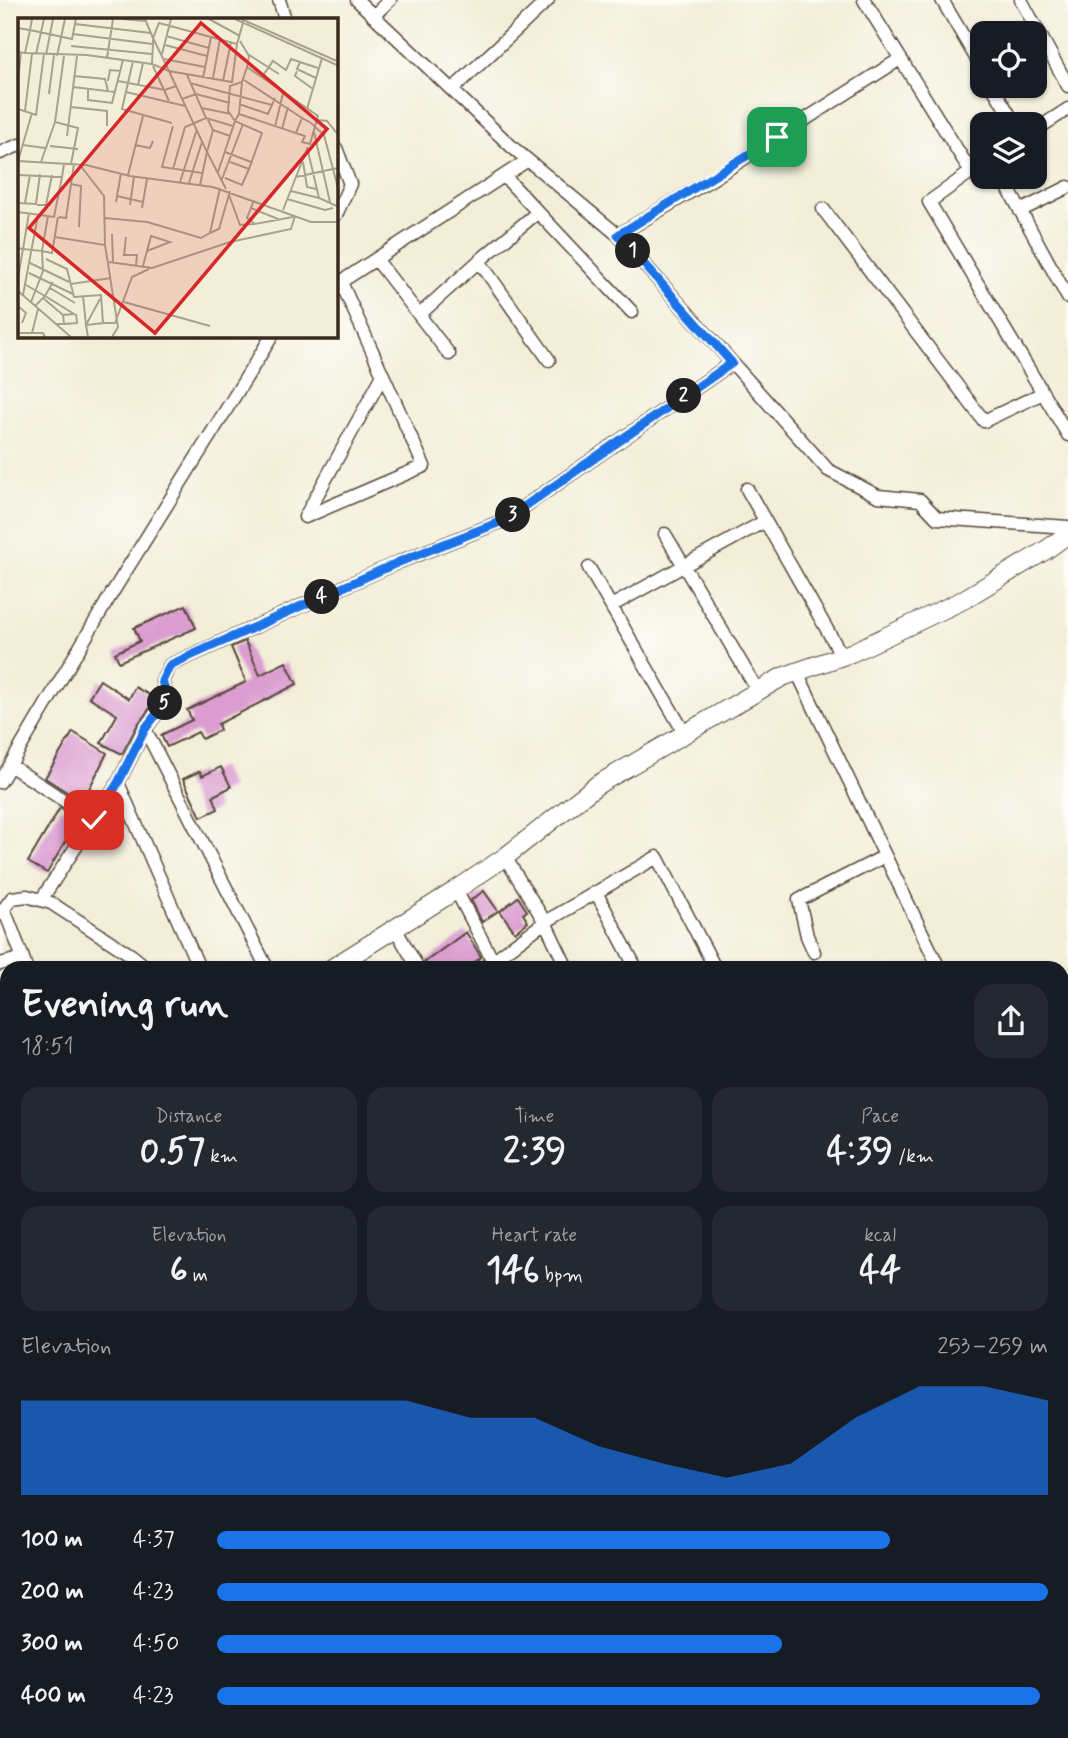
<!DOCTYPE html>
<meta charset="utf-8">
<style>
:root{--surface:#171b24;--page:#242831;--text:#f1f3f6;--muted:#9ea1a6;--accent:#1a73e8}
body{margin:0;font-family:Mynerve,sans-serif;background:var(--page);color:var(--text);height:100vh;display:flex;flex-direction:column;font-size:26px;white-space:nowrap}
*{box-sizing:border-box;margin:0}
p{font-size:23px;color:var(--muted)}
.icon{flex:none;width:38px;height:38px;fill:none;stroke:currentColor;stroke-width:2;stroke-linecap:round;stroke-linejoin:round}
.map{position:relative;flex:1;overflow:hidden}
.sheet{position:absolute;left:0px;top:961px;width:1069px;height:779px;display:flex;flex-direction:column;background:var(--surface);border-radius:21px 21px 0 0;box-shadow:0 2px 5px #0004}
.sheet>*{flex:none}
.controls{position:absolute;left:970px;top:21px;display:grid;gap:14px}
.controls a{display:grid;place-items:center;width:77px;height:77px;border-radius:14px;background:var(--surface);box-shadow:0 2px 5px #0004;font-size:35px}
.pin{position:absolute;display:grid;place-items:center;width:60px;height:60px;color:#fff;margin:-30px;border-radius:14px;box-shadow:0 4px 10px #0006}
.km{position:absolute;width:35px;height:35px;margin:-18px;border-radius:50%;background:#222;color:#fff;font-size:19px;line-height:35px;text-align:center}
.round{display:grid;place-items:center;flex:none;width:74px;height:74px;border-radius:21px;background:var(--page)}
.overview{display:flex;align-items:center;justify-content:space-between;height:119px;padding:0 21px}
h1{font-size:38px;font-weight:800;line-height:52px}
.figures{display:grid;grid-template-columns:repeat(3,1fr);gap:10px;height:119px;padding:7px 21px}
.figures div{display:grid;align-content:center;border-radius:18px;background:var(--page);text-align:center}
.figures b{font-size:35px;font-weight:800}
.figures small{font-size:19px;font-weight:400}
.figures p{font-size:19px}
.chart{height:196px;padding:14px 21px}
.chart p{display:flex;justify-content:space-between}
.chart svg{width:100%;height:126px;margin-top:7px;fill:var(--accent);opacity:.7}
ul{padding:0 21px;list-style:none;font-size:23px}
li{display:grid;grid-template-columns:112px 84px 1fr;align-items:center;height:52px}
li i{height:18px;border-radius:9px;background:var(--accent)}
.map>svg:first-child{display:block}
.building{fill:#dc9ed1}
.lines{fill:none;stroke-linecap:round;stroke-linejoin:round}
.street-casing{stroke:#56473a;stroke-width:15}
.secondary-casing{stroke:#56473a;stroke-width:20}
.street{stroke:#fff;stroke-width:12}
.secondary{stroke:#fff;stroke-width:18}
.route-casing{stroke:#fff;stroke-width:14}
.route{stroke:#1a73e8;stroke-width:9}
.inset-road{fill:none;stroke:#a9a08e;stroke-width:2}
.view{fill:#d62828;fill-opacity:0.15;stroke:#d62828;stroke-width:3.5}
.inset-edge{fill:none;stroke:#3b2a1e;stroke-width:3.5}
</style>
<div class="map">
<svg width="1068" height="1738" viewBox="0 0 1068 1738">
<rect width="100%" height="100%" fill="#fdfcf7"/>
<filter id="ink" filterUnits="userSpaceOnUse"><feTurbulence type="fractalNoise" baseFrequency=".0143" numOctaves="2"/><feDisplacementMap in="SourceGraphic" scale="14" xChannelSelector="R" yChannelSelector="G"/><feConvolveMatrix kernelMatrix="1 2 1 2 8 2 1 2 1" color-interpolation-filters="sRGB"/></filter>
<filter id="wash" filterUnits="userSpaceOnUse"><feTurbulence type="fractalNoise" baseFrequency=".00686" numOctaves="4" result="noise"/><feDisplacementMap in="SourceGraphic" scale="28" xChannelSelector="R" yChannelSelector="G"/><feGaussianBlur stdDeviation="1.57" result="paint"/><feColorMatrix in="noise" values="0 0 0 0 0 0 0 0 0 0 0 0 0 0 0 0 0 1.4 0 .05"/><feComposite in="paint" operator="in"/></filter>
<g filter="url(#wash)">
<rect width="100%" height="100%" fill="#f2eed8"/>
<g id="blocks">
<path class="building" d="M186 605 196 628 119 662 115 653 140 641 134 628Z
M245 641 260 675 286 662 297 684 218 724 220 730 202 739 198 732 167 747 161 735 192 720 187 710 246 682 231 647Z
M100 680 129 699 135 687 157 699 138 724 122 754 101 743 117 715 89 697Z
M73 732 107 753 89 789 98 795 90 807 45 778Z
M221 767 231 787 213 796 218 809 201 817 183 779 200 771 202 776Z
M60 808 78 820 47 873 28 862Z
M484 891 498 911 482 922 471 900Z
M518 897 527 911 523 914 528 922 515 932 500 911Z
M466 932 481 957 467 968H427L425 962Z"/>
</g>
</g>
<g filter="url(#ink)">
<use href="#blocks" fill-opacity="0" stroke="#56473a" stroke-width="2"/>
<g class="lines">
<defs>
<path id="street" d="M279 0 285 19
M357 0 512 147 618 235 715 177 900 59
M864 0 971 172
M942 0 982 68
M1021 0 1068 86
M373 16 390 0
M992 86 1015 124
M452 90 548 0
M1034 131 1068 109
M336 148 350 184 336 215
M0 153 19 145
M982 164 929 202 1068 435
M504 176 632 312
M1002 177 1068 298
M823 209 984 421 1043 393
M1020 211 1068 187
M618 235 828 470 878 496 920 500 937 518 1068 527
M376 259 419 315 479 261 549 360
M479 261 538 212
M341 282 424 466 305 517 383 375
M336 285 528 160
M419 315 449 354
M747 489 842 656
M665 534 758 691
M589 568 685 734
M611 606 765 521
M797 672 939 968
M145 729 168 699 162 681 170 665 399 562 505 520 732 363
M11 766 94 820
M0 782 112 593 272 336
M505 857 545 922 567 968
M456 890 496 967
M597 894 636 968
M41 900 118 783
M4 909 23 958
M0 914 12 898 27 896 51 903 131 955 147 968
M396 930 418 968
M814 952 807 936 799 900 885 856
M0 964 23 958 26 968
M199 968 118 783 145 729 267 968
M483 968 545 922 657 857 715 968
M1062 994 1068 992
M0 1038 7 1035
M1062 1128 1068 1125
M1064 1197 1068 1204
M1062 1291 1068 1294
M1062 1352 1068 1349
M1062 1382 1068 1385
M1062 1422 1068 1419
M0 1506 7 1526
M1062 1518 1068 1515
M0 1549 7 1554
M1062 1585 1068 1582
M0 1631 7 1636
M1062 1665 1068 1663
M0 1693H7
M75 1732 77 1738
M539 1732V1738
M670 1732 672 1738
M750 1732 756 1738
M820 1732 823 1738
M1046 1732 1047 1738
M293 1738 350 1732
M902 1738 914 1732"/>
<path id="secondary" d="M332 968 456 890 505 857 597 785 782 677 851 653 961 601 1046 550 1068 534
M0 1098 7 1095"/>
</defs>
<use href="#street" class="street-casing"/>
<use href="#secondary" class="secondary-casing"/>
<use href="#street" class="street"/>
<use href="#secondary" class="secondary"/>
</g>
</g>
<g class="lines" filter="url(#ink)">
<defs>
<path id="route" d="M94 820 118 783 145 729 168 699 162 681 170 665 399 562 505 520 732 363 618 235 777 137"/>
</defs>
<use href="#route" class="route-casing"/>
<use href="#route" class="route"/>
</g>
<g transform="translate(18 18)">
<rect width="320" height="320" fill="#f2eed8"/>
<path class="inset-road" d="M104 1 128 3M127 1 135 20 141 5 219 26 226 1M191 1 222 18M217 1 321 48M223 1 321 44M57 6 133 15M0 10 12 12 14 1M55 16 135 26V20L151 53 214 64 219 26M148 18 191 30M222 23 231 38 229 49M147 27 189 38M53 28 134 36M0 34 7 35 12 12 54 21 58 1M7 35 69 37 134 46 135 26M18 36 26 1M144 36 153 1M28 37 35 1M231 37 261 56M39 38 47 1M89 40 95 1M146 41 187 49M115 43 104 91 154 105M134 46 151 53 189 134 182 167M135 48 151 83M229 49 300 98 292 126 284 124 287 118 221 96 217 103 210 93 212 68 224 64ZM279 53 277 58 295 71M169 57 188 100M56 58 87 61 90 73M244 59 255 43 268 52 273 41 282 44M185 60 193 19M195 60 202 21M298 60 279 51 282 44 300 50M0 62 3 35M226 62 284 100M90 63 92 52 103 53M100 63 147 72 158 68M205 63 213 24M172 65 254 87M120 67 125 45M55 69 97 74M70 71V82L94 85 105 42M108 74 167 88M31 76 36 37M164 81 178 76 212 85M221 86 250 96 257 80M53 89 89 93V108M184 90 213 96M0 91 18 97 26 36M289 91 304 40M7 93 14 36M14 95 0 143 68 147 112 158 195 169 293 204H321M221 96 224 64M190 102 195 112 212 118M300 102 309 103 321 118M37 104 60 110 53 146M155 108 144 149 184 155M257 109 265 75M264 111 270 89M195 112 189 134 208 171M296 114 312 184M278 115 284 100 293 105 306 117 315 151 321 150M49 118 59 38M5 127 27 130M117 127 132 130 135 123M32 128 60 131M289 129 301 180 321 189M207 134 233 144M23 144 37 104 46 38M285 144 289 169 298 171M62 147 86 178 87 227M155 151 167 109 188 100 215 108M200 154 217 103 244 115 231 151 212 144M0 157 44 159 46 146M110 157 125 98M278 159 315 151 321 174M207 160 224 167 231 151M204 161 225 106M162 164 179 111M171 165 184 124M53 166 63 168 61 209M202 170 192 215 201 211 212 173M273 173 301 180M211 177 222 207 236 206M99 178 125 184M269 181 307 192 315 190M236 182 229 200 237 206 275 199M98 184 103 155M0 185 18 186 22 156M7 185 12 157M19 187H28L34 157M112 187 116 159M124 190 129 161M233 190 260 201M265 192 289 131M0 194 36 199 44 159M41 199 48 200 56 146M87 200 129 204 183 220 192 215M94 216 95 245M37 219 87 227 100 309 94 319M108 219 106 237H119L118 248M0 230 5 231 11 195M28 241 49 251 56 279 83 277 85 305 68 307 70 319M91 244 134 250 212 224 273 211 277 198M12 245 51 264M125 248 133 218 152 224 129 233M11 255 55 276M0 260 5 231 24 233 30 198M53 266 93 260M8 267 27 278 35 264M32 270 57 285M0 273 53 319M5 277 20 197M65 278 68 307 82 281M25 280 45 297M13 284 25 253 24 233 34 235 40 199M106 284 192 308M0 288 8 295 4 305M17 288 27 278 56 296 45 297 46 306H38M85 305H97L114 259 131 251M46 306 59 305 58 296M0 315H25L27 319M14 315 20 291"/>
<path class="view" d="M183 5 309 111 137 315 11 210Z"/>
<rect width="320" height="320" class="inset-edge"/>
</g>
</svg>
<div class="controls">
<a><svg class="icon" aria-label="locate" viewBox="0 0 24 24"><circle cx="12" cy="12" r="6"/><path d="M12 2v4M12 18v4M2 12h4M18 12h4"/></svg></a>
<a><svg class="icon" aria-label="layers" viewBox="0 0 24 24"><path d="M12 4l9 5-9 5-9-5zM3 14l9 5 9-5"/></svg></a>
</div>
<div class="pin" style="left:777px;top:137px;background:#1e9e55"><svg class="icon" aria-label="arrive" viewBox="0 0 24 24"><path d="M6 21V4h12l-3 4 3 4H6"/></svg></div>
<div class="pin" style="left:94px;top:820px;background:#d93025"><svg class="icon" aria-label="check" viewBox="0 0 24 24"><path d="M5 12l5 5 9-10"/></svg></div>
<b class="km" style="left:633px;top:251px">1</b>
<b class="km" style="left:684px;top:396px">2</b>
<b class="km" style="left:513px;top:515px">3</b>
<b class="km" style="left:322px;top:597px">4</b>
<b class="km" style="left:165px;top:703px">5</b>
<section class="sheet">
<div class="overview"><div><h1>Evening run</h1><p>18:51</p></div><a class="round"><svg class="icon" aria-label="share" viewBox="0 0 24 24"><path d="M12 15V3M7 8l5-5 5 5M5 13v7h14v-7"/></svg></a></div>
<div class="figures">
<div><p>Distance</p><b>0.57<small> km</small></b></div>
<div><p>Time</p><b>2:39</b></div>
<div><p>Pace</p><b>4:39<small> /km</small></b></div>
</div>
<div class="figures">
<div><p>Elevation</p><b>6<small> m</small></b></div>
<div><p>Heart rate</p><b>146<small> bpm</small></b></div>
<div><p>kcal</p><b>44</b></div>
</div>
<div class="chart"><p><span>Elevation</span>253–259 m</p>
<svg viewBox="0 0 160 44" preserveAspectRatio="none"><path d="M0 44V11L10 11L20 11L30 11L40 11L50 11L60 11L70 17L80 17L90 27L100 33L110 38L120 33L130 17L140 6L150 6L160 11V44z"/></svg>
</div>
<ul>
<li><b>100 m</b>4:37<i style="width:81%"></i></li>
<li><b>200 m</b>4:23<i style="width:100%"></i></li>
<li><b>300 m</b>4:50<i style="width:68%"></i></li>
<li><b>400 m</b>4:23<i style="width:99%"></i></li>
</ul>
</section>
</div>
